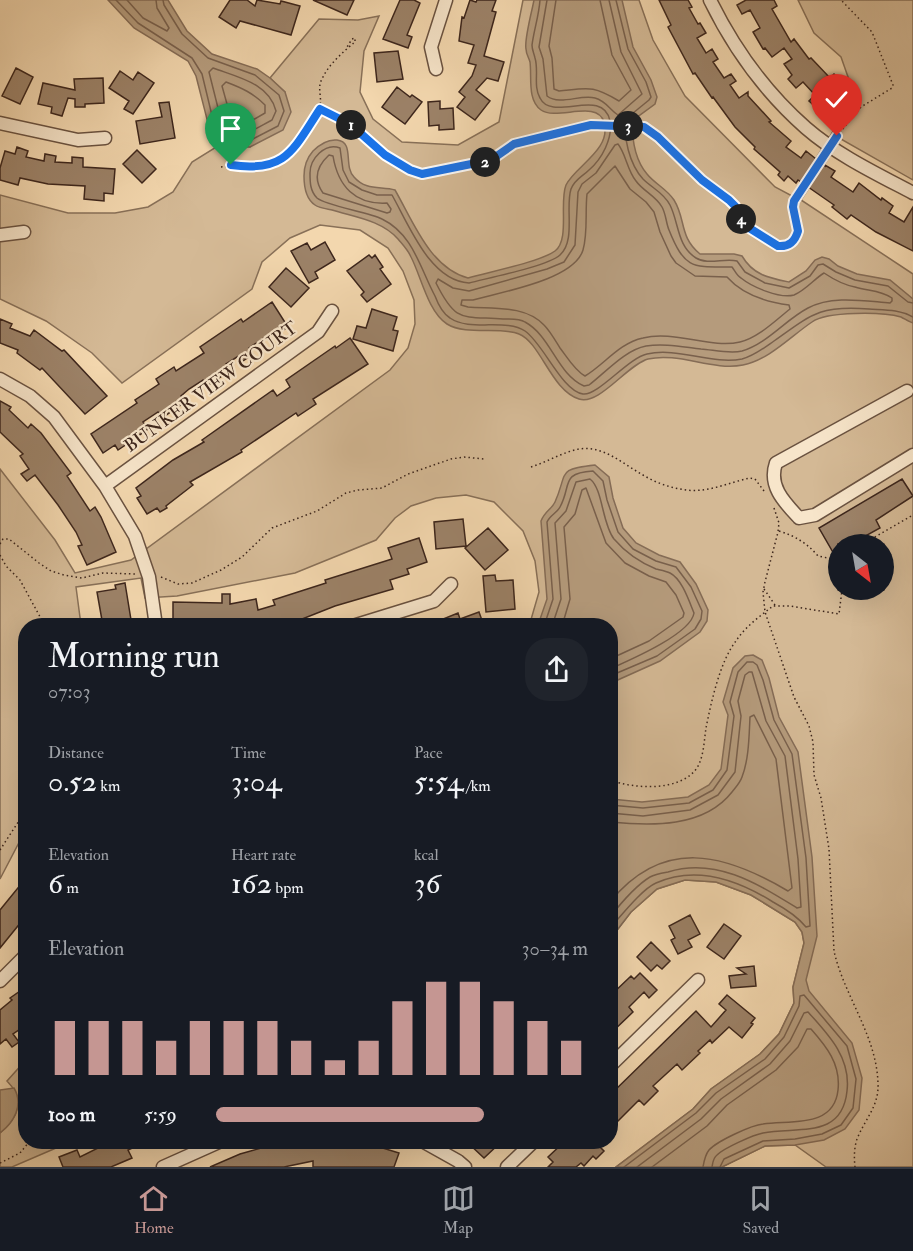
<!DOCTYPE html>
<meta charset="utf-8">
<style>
:root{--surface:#171b24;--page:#20242c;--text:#f1f3f6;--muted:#9ea1a6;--line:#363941;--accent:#c59692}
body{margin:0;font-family:"IM FELL Double Pica",serif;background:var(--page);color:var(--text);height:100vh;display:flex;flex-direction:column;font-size:22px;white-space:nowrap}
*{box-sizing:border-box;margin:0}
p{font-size:20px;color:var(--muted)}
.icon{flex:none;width:33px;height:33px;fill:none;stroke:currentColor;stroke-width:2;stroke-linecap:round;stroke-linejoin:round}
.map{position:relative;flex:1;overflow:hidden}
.sheet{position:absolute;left:18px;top:618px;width:600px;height:531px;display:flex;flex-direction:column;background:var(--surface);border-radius:24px;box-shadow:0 6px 24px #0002}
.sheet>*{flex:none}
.needle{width:39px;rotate:149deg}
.fabs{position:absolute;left:828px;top:534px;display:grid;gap:12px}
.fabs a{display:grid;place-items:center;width:66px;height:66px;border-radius:50%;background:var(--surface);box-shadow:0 6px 24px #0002;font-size:30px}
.pin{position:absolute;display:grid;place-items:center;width:51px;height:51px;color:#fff;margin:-62px -26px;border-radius:50% 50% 50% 0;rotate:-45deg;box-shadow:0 0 6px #0007}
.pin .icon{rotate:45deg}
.km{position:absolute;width:30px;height:30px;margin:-15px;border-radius:50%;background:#222;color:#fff;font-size:16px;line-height:30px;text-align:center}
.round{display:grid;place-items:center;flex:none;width:63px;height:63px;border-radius:24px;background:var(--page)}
.head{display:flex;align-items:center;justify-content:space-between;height:102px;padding:0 30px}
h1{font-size:33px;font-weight:600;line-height:45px}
.stats{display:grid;grid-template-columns:repeat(3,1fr);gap:9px;height:102px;padding:6px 30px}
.stats div{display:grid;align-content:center}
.stats b{font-size:30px;font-weight:600}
.stats small{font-size:16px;font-weight:400}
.stats p{font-size:16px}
.chart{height:168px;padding:12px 30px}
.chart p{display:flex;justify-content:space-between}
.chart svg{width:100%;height:108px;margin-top:6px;stroke:var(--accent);stroke-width:6}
ul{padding:0 30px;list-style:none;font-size:20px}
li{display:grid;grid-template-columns:96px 72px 1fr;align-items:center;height:45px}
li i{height:15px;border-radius:8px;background:var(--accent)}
.tabs{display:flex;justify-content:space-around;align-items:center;height:84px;border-top:2px solid var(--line);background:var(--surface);font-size:16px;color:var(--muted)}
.tabs a{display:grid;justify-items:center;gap:3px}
.tabs .selected{color:var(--accent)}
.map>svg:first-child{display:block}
.green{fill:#d4b995;stroke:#887058;stroke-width:1.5;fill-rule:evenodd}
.water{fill:#b59b7c;stroke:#856c56;stroke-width:1.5}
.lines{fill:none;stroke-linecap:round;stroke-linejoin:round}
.shore{stroke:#79604c;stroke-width:1.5}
.building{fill:#9c8268;stroke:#3d261c;stroke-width:1.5}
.minor-casing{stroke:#6a5240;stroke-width:15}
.path{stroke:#3d261c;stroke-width:1.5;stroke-dasharray:1.5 3;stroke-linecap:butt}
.minor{stroke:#f7e5ca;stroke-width:12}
.route-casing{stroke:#fff;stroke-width:12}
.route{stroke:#1a73e8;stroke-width:8}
.labels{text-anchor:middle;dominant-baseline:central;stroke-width:4.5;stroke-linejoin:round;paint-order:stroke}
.street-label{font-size:18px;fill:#3d261c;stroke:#f7e5ca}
</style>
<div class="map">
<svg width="913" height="1167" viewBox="0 0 913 1167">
<rect width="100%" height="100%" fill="#f3d7ae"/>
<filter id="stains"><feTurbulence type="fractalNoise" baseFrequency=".00333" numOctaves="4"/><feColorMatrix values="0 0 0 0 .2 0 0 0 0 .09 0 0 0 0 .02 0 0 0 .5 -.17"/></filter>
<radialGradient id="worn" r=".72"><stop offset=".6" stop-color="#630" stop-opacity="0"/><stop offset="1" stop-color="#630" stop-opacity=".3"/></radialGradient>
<path class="green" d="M523 0H639L653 40 685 96 775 187 792 196 855 97 841 57 814 33 798 0H913V180L841 139 801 200 913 274V1167H826L795 1145 765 1146 722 1167H616L693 1109 711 1089 760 1054 779 1034 794 1003 793 987 804 943 802 932 795 922 751 895 716 882 685 880 657 889 631 912 611 938 610 626 528 625 530 623 539 592 535 561 523 531 494 502 466 495 436 498 411 506 395 518 376 540 295 573 177 596 145 598 141 578 76 587 81 625 26 626 25 831 0 879V469L55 540 75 573 131 560 390 370 408 348 415 324 414 300 403 271 388 248 360 230 320 225 290 238 262 262 252 289 122 383 92 353 46 321 0 299V195L68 213H115L148 207 173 192 192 162 221 144 250 147 285 92 270 78 319 19 358 20 379 16 364 51 360 92 373 119 402 142 458 145 499 122ZM838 544H884V590H838Z
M25 1061 26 1142H70L12 1167H0V1133C19 1118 25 1099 7 1081Z"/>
<path class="water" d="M108 0H168L187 31 212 54 257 69 270 78 285 92 291 112 283 130 250 147 221 144 210 131 196 76 188 61 134 28Z
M534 0H622L633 47 651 80 657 97 655 104 632 121C632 139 635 160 647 174 655 184 667 189 674 200 686 219 679 237 700 254H734L742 256C753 275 769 278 789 282L806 271 815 260 822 257 829 259 838 266 857 274 890 280 913 299V323C909 322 905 319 901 317 883 312 827 311 812 322 791 336 769 360 743 365 712 371 679 352 648 359 627 365 599 406 579 399 551 390 541 343 519 334 501 326 466 336 447 324 428 312 421 276 411 257 408 250 402 244 398 239 381 220 354 217 332 210 327 209 319 208 315 205 306 199 304 185 304 176 304 166 306 159 313 151 319 145 327 139 337 140 355 142 343 166 354 177 366 191 381 186 395 190 413 221 430 268 468 278 488 272 540 262 555 251 570 240 559 202 566 185 575 166 612 150 604 122 597 99 557 121 541 110 527 100 532 77 530 62 529 58 526 54 526 49 524 40 532 11 534 0Z
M595 465 609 477 613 498 623 528 636 543 659 555 680 562 696 584 708 610 707 621 700 632 660 661 611 683 610 626 538 625 547 599 541 521C545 511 552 509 555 502 568 473 556 469 595 465Z
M753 655 762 660 769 678 779 717 798 752 812 857 817 936 806 980 809 991 852 1043 862 1078 859 1110 845 1129 824 1140 795 1145 765 1146 722 1167H616L693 1109 711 1089 760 1054 779 1034 794 1003 793 987 804 943 802 932 795 922 751 895 716 882 685 880 657 889 631 912 611 938V799L642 802 688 797 709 785 721 769 728 715 723 702 733 668 745 656Z
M14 1088C24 1105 14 1122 0 1133V1090Z"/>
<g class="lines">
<path class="shore" d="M116 0 138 23 192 58 202 74 215 128 223 138 249 141 278 126 284 111 279 95 255 75 208 58 182 34 164 5 163 0
M127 0 143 18 167 31 169 28 157 8 156 0
M540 0C539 15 534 30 532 45 532 50 534 53 535 58 539 71 533 86 540 98 552 123 603 86 610 121 613 138 602 159 589 170 582 177 575 179 571 189 565 207 576 241 560 255 548 266 488 278 469 283 430 281 409 225 392 195H377L362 190 349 182 343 170 340 148C325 142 310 159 310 173 310 182 310 191 317 198 326 206 369 212 382 219 413 234 420 268 435 296 438 304 442 313 450 318 470 332 506 318 525 331 543 343 562 391 583 394 598 396 628 358 647 354 678 347 712 365 742 359 754 356 764 348 774 341 812 314 820 305 869 309 884 310 899 309 913 317
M547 0 539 47 543 59 547 96C560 106 580 94 595 98 606 101 609 109 618 115L642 94 621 52 609 0
M556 0 549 46 552 58 554 89 559 91C589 88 592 85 619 101L631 90 612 55 600 0
M616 0 628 49 646 82 651 97 649 100 627 118C622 136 630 165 643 179 652 188 664 193 670 205 679 223 677 246 696 258 707 265 725 258 737 261L745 272 765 283 789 288 810 276 818 265 823 264 836 272 855 280 888 286 908 302 913 303
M213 68C237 77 269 83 276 111L272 120 248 133 227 131 222 124 209 72Z
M226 82C242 88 253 93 265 105V113L246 124 232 122 222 86Z
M618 144C626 154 627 170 636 181 643 191 656 196 662 207 666 214 666 223 669 230 685 270 693 267 732 267 735 271 737 276 741 278 752 287 780 299 794 295 806 290 814 279 824 273 833 279 844 285 855 287 868 291 881 290 892 298V301L890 303C864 301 832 295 808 308 785 320 768 343 742 351 730 354 714 350 701 349 683 347 664 343 646 346 625 350 606 372 589 385L584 386C557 374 551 336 525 322 519 318 510 319 503 319 461 316 456 323 436 283L438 279 453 288 469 291 547 269 564 262 575 245 578 192 582 184 596 173 615 145Z
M329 155 333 156C338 186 355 205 387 203L391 209 390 212 387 213 323 193C313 179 317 166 329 155Z
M615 166 630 189 646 202 654 212 660 232 671 256 676 263 695 276 727 277C743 295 766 302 789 305L790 309C776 320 758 338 740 342 711 349 674 330 643 338 619 343 604 365 585 376 575 371 567 357 560 348 555 340 550 331 544 325 525 305 494 309 468 307L461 305 462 300H473C501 292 574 280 583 250 588 233 585 212 587 194Z
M544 626 553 599 547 522C550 515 557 513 560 507 572 485 560 473 593 471L603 481 607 500 618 532 633 549 656 561 676 567 691 587 702 611 701 619 695 629 657 656 610 676
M552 626 561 599 555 523 566 511 576 482 590 479C603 489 602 524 614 539 626 553 639 562 656 569 660 570 666 571 670 573 682 579 689 601 694 613 691 634 630 660 610 669
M562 626 570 599 564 527 575 514 582 490 586 488 606 543 625 563 649 576 666 582 676 595 684 613 683 617 649 641 610 659
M610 805 643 808 689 803 713 790 727 770 734 716 730 702 738 672 747 662H753L757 665 763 680 774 720 792 754 806 858 810 926 806 927C797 916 786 909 773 902 738 880 696 865 656 883 642 889 621 916 610 928
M610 813 643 816 690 810 718 795 735 772 741 716 738 701 745 675 749 672H752L766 721 785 756 798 859 801 907 797 908C758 884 716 857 668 872 662 873 655 874 650 877 635 886 621 903 610 917
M610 822C651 826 704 828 732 792 735 788 740 783 742 777 749 759 749 736 750 717L754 715 776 759 792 888 788 891C724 853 663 837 610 902
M624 1167 696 1113 716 1093 765 1059 784 1037 799 1006 800 996 804 995 847 1046 856 1079 853 1108 841 1125 822 1134 795 1139 763 1141 724 1159 720 1167
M637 1167 701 1119 721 1099 770 1064 790 1041 804 1013 808 1012C829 1035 851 1058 847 1091 842 1140 797 1126 763 1133 753 1135 724 1148 717 1155 713 1158 713 1162 712 1167
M652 1167 707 1126 727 1105 776 1070 798 1047 807 1029H811C826 1046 841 1064 838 1090 834 1128 792 1120 763 1124 752 1125 717 1141 709 1150 705 1155 704 1161 703 1167"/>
</g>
<path class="building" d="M230 0H247L255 6 257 0 280 4 281 1 300 6 291 35 240 21 236 28 219 17Z
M313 0H354L347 15Z
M400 0H414L420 3 407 35 412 37 408 48 383 39Z
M470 0 476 2 477 0H496L492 11 496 12 484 56 504 62 498 81 487 78 476 90 490 101 475 120 457 107 465 97 459 92 472 76 476 65 468 63 474 45 459 41 462 17 464 18Z
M659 0H688L692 7 689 8 698 24 700 23 706 33 697 38 706 53 712 49 718 59 713 62 724 78 731 74 736 81 730 85 739 98 748 92V96L771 121 769 122 791 141 786 147 801 158 806 151 825 166V165L835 171 831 177 853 192 859 183 881 200 882 198 893 206 889 213 904 222 913 207V251L876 232 851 215 847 219 832 207 834 205 798 180 796 183 788 176 784 181 778 175 780 172 754 149 755 147 735 127 713 97 712 98 695 73 693 74 668 27 671 25Z
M746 0H774L777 6 772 9 791 42 794 39 809 59 811 58 830 78 834 74 852 91 832 114 824 107 820 111 809 101 815 95 803 82 796 88 788 79 792 75 784 64 792 59 784 48 772 57 765 48 763 49 753 32 760 28 750 10 742 14 737 5Z
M398 51 403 79 377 82 374 53Z
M16 68 33 77 20 104 2 96Z
M120 71 133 80 138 72 154 83 133 114 124 109 129 101 109 88Z
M103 78 104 103 85 104V107H75V99L68 98 62 116 51 113 52 107 38 104 43 83 75 90 74 79Z
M397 87 410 97 412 95 422 102 405 124 382 107Z
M440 101V109L453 108 454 129 439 130V125L429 126 428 102Z
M169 102 175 138 140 144 136 121 162 117 159 103Z
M17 147 28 151 26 157 44 161 45 154 56 156 55 162 72 163V157L83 158V167L115 169 113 194 104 193V201L84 199 85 186 48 184 20 178 18 185 0 180V168L5 151 15 154Z
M137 150 156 169 142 183 123 164Z
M325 242 335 260 315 272 318 278 309 283 291 251 307 243 311 250Z
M369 255 372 258 375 255 383 267 380 269 391 284 367 302 361 295 364 292 347 271Z
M286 268 309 288 291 307 269 287Z
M272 302 288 327 279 333 277 329 249 348 253 354 243 361 240 355 226 364 231 370 207 386 203 380 189 389 181 396 185 402 162 418 158 412 143 422 148 429 127 444 118 450 115 445 103 453 91 434 137 403 135 400 159 384 156 379 174 367 176 371 204 353 200 347 241 319 243 322Z
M372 309 397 317 393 330 398 331 393 351 353 339 357 326 366 328Z
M0 319 12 324 10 328 30 336 34 330 62 351 64 350 107 396 85 414 42 368 40 370 17 353 18 350 0 343Z
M350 338 368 364 313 399 316 404 298 416 296 413 241 450 242 452 190 482 193 485 166 506 167 508 160 512 157 508 147 514 137 498 141 496 136 488 173 460 204 442 202 440 273 390 277 396 290 387 286 380 335 346 336 348Z
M0 401 11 407 9 410 28 428 31 424 41 433 71 473 67 476 90 511 95 507 101 517 116 552 87 565 78 546 82 545 76 532 58 505 35 475 27 481 21 474 29 469 20 456 23 454 0 432Z
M902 479 913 496 876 520 880 528 851 544H838V561L819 528Z
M463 519 466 546 436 549 434 522Z
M488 528 508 550 485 570 465 548Z
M419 538 427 562 407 569 409 574 390 580 393 589 335 606 287 625 285 619 266 626H173V602L222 603V594H230V604L256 599 258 610 275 605 273 600 326 583 325 580 392 559 388 548Z
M495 575 496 581 513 580 515 609 486 612 483 576Z
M125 583 132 626H103L97 592 116 589 115 585Z
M479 612 484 626H426L458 613 460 619Z
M26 878V916L0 948V910Z
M690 915 700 934 688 940 692 947 678 954 671 940 675 938 669 926Z
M724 924 741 936 724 959 707 947Z
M651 942 670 961 662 969 657 965 651 971 637 957Z
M754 966 756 986 731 988 729 976 746 974 737 968Z
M640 973 657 990 649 998 644 992 629 1007 633 1012 610 1034V996L631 976 634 979Z
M26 987V1025L13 1034 19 1042 12 1047 6 1039 0 1044V1010L12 1000 10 998Z
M727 995 755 1018 751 1023 753 1024 742 1038 729 1027 712 1043 710 1040 698 1051 700 1053 682 1070 677 1064 653 1086 658 1091 644 1105 639 1100 610 1129V1095L696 1011 711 1027 726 1010 719 1004Z
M110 1142H145L128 1150 132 1158 111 1167H63L59 1157 77 1150 80 1157Z
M283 1142H363L399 1153 394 1167H313V1161L284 1167H210L240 1154Z
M467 1142H501L484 1158Z
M564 1142H606L600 1147 604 1151 596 1159 593 1156 584 1166 581 1163 576 1167H548L553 1162 548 1157Z"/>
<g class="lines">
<defs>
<path id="minor" d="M710 0C734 49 765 92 806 128 837 155 877 174 913 193
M436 69 431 47 446 0
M0 123 78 140 105 138
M0 235 24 232
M0 379 30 396 54 417 105 486 135 536 149 577 156 626
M907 391 776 463C768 486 784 502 799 518L815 515 913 455
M105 486 318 332 332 311
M353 626 434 601 451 584
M0 981 26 955
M610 1066 698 980
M424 1142 458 1161 465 1167
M163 1167 219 1142
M507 1167 533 1142"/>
</defs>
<use href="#minor" class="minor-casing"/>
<path class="path" d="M320 109C329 115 340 118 349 124 372 140 393 170 422 174L491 160 514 144 591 125 644 127 658 137 702 180 729 199 735 206 743 224 778 246C810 249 792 216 794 201L824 155
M837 136 861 107 892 88 893 85 872 32 841 0
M221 167C238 165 255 171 271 165 286 160 317 121 320 106 322 97 317 87 322 79 328 65 344 51 355 42V38L352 39 347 47
M531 467C547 462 563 452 579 449 603 445 623 464 643 475 656 483 671 488 686 490 708 493 730 482 750 478L755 479 764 491
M774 508 779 523 778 532 765 582 763 592 765 612 794 697 809 726 813 742 814 775 821 798 829 849 834 951C844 996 877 1036 878 1084 879 1106 865 1119 857 1139 854 1148 854 1158 855 1167
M779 531C795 536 807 543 818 556L838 560
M0 544 3 539H9L39 563 51 571 64 575 82 578 103 573 136 574
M863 544 913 515
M0 555 6 566 20 580 45 626
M161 577 178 584 192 583 221 570 242 557 272 528 317 511 346 493 358 490 382 488 408 474 451 459 464 457 484 459
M764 589 775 605
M610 780C634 789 680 792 697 768 704 756 704 741 706 728 711 703 720 661 736 641 745 627 760 616 773 606H790L839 614 842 590
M0 850 26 810
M0 1163 20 1153 29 1142"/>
<use href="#minor" class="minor"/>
</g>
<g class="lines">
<defs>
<path id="route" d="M231 165C286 173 293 150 320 109L350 124 385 155 410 170 422 174 491 160 514 144 591 125 644 127 658 137 702 180 729 200 735 206 743 224 778 246C790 247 795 241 798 231L793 207 794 201 837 136"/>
</defs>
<use href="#route" class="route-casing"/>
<use href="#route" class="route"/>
</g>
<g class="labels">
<g class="street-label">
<text transform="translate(211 387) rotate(-36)">BUNKER VIEW COURT</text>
</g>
</g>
<rect width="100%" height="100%" filter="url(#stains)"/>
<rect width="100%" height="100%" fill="url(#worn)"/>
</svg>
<div class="fabs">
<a><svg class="needle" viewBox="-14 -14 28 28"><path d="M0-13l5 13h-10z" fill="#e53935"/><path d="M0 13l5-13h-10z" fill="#9ea1a6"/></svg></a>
</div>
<div class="pin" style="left:231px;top:165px;background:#1e9e55"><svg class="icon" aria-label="arrive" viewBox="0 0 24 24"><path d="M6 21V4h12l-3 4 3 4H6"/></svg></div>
<div class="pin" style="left:837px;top:136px;background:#d93025"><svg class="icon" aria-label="check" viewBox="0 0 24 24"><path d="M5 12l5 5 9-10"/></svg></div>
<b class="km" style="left:351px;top:125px">1</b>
<b class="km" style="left:485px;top:162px">2</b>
<b class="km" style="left:628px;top:126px">3</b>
<b class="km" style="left:741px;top:219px">4</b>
<section class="sheet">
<div class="head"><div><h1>Morning run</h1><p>07:03</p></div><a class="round"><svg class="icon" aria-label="share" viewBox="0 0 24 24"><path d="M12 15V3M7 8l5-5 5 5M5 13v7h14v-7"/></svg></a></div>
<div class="stats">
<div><p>Distance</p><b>0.52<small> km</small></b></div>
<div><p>Time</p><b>3:04</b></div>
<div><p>Pace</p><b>5:54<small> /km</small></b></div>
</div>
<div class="stats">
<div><p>Elevation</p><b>6<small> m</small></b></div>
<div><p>Heart rate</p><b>162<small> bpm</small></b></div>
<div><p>kcal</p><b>36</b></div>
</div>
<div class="chart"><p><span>Elevation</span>30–34 m</p>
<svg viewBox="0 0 160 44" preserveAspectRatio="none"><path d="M5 44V22M15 44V22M25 44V22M35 44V30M45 44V22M55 44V22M65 44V22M75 44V30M85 44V38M95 44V30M105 44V14M115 44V6M125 44V6M135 44V14M145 44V22M155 44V30"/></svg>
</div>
<ul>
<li><b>100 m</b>5:59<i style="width:72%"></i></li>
</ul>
</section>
</div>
<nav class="tabs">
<a class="selected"><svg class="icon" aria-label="home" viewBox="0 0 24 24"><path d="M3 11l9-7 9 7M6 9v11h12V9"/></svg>Home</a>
<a><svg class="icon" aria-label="map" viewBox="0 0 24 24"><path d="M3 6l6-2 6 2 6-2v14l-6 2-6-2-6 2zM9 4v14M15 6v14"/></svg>Map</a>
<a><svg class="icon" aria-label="saved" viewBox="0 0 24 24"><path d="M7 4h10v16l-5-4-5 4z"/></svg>Saved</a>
</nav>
